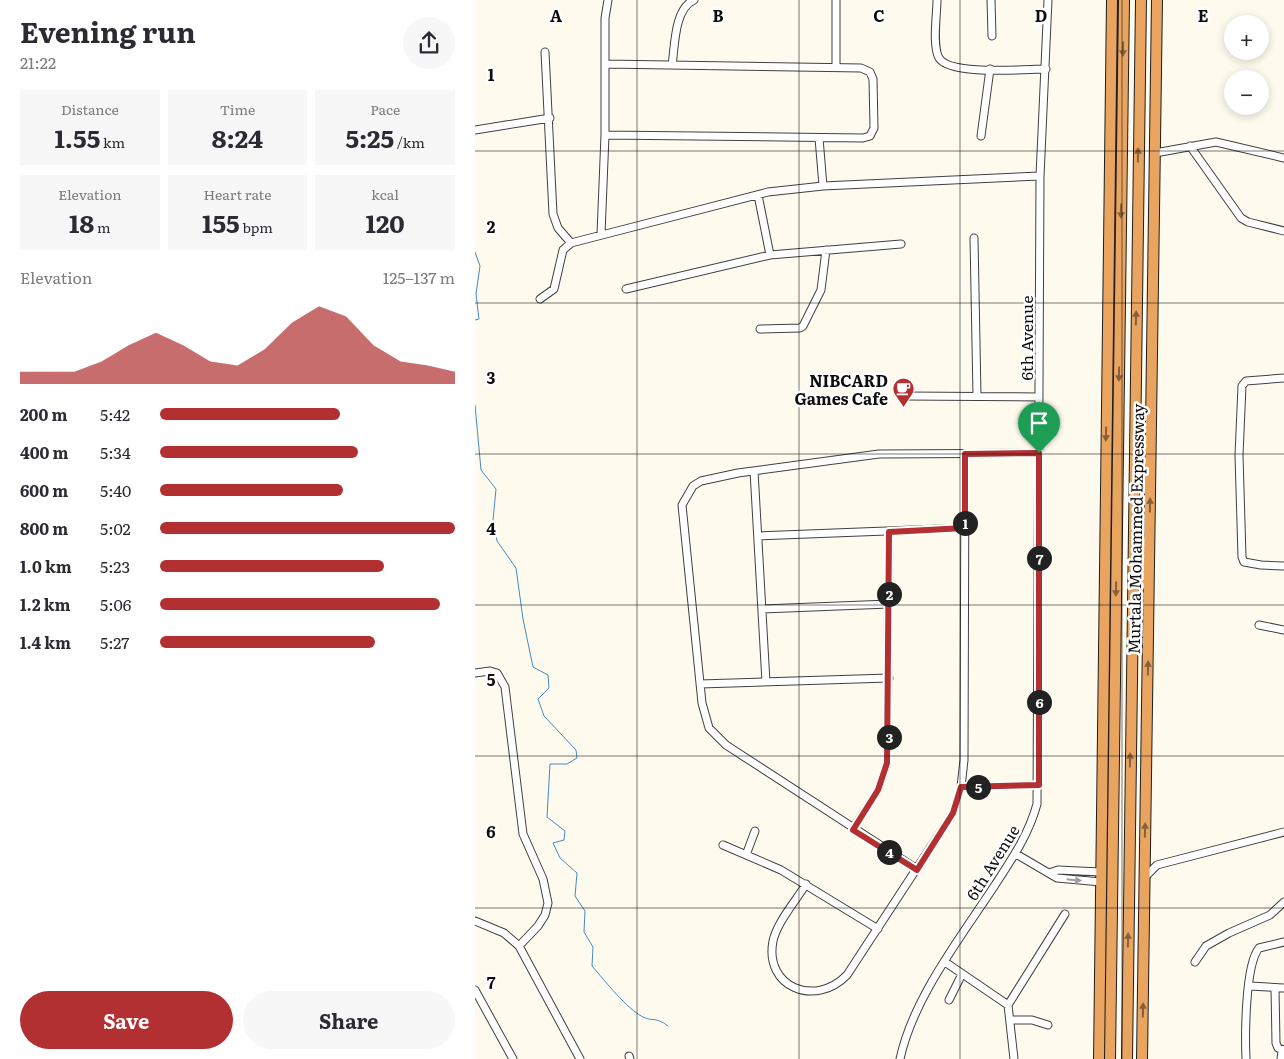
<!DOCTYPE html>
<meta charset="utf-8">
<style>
:root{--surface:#fff;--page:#f7f7f7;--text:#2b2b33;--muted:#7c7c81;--accent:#b23031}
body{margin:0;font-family:Literata,serif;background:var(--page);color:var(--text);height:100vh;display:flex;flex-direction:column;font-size:19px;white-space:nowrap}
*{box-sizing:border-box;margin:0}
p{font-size:16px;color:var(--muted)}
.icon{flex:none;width:28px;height:28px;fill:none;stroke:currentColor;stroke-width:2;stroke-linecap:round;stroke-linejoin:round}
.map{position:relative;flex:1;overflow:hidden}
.details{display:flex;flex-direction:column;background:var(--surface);width:475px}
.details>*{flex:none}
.buttons{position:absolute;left:749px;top:15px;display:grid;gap:10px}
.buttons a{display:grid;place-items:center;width:45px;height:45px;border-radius:50%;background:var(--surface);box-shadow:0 2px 8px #0003;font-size:25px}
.pin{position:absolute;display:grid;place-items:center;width:42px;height:42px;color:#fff;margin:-51px -21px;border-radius:50% 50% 50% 0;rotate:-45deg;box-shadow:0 0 5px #0007}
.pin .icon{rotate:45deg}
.km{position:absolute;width:25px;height:25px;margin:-12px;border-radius:50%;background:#222;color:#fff;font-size:14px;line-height:25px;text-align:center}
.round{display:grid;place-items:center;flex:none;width:52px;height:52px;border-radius:26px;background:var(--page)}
.headline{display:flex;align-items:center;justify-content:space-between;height:85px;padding:0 20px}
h1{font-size:28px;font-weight:700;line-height:38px}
.metrics{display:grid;grid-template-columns:repeat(3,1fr);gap:8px;height:85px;padding:5px 20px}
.metrics div{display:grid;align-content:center;border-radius:0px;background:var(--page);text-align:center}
.metrics b{font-size:25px;font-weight:700}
.metrics small{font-size:14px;font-weight:400}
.metrics p{font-size:14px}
.chart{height:140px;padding:10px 20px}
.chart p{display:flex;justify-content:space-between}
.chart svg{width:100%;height:90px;margin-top:5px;fill:var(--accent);opacity:.7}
.button{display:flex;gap:10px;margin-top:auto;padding:10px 20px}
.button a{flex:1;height:58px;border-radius:30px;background:var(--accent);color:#fff;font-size:20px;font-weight:700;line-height:58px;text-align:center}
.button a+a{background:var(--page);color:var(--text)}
ul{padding:0 20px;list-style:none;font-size:16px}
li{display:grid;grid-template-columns:80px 60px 1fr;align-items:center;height:38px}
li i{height:12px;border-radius:6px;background:var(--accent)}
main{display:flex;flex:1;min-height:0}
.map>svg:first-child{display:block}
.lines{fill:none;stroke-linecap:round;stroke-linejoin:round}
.stream{stroke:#438bc3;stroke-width:1}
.minor-casing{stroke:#404040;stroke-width:9}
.highway-casing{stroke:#1e1e1e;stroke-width:12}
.minor{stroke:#fff;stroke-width:7}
.highway{stroke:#e9a460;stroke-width:10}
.oneway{fill:#86603b}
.oneway2{fill:#9e9e9e}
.route-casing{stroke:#fff;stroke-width:10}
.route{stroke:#b23031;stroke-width:6}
.grid{fill:none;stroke:#0d0d0d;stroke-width:1;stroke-opacity:0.55}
.labels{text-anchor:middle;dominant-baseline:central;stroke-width:5;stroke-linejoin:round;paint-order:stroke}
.street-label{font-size:16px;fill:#0d0d0d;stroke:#fff}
.poi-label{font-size:16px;font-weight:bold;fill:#0d0d0d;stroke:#fff;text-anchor:end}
.grid-label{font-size:16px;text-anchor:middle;font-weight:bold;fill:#0d0d0d;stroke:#fff;stroke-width:5;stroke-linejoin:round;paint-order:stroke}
</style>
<main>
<section class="details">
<div class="headline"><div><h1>Evening run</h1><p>21:22</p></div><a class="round"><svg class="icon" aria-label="share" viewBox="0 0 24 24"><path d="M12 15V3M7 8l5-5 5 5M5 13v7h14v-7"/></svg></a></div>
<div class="metrics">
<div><p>Distance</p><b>1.55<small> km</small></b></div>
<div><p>Time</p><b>8:24</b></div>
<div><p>Pace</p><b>5:25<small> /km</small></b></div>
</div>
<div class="metrics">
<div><p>Elevation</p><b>18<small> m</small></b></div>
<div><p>Heart rate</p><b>155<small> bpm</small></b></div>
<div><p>kcal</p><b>120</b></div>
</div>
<div class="chart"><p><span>Elevation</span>125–137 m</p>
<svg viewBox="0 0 160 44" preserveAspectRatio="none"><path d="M0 44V38L10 38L20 38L30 33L40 25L50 19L60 25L70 33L80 35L90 27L100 14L110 6L120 11L130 25L140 33L150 35L160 38V44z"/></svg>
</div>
<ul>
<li><b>200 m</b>5:42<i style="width:61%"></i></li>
<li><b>400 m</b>5:34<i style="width:67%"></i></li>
<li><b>600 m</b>5:40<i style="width:62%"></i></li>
<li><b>800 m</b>5:02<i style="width:100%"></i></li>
<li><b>1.0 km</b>5:23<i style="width:76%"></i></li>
<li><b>1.2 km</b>5:06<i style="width:95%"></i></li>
<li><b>1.4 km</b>5:27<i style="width:73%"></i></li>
</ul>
<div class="button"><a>Save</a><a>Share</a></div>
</section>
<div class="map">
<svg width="809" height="1059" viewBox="0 0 809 1059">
<rect width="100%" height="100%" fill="#fefbee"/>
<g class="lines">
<path class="stream" d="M0 252 5 266 1 294 4 319 0 320
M0 405 6 470 21 489 18 520 22 541 41 568 48 619 58 667 73 675 74 688 63 699 69 716 101 750 102 758 92 764H75L72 817 90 831 89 840 78 843 85 858 102 873 100 896 110 911 109 932 118 947 117 966C130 981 152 1009 168 1017 178 1022 180 1016 193 1026"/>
<defs>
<path id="minor" d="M361 0V67
M462 0C462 14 457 46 464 58 475 76 550 69 571 69
M516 0 517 36
M70 52 78 214 83 228 96 243
M197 65C200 46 199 9 219 0
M0 130 75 118
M130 135 388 138 395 136 399 128 398 79 395 72 386 68 130 64
M506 136 515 69
M344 138 348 186
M715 146 766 218 773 222 809 231
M680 153 741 142 809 158
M283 195 295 255
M126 234 130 135V18L133 0
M499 238 502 396
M151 289 295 255 426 244
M65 299 79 289 88 250 96 243 293 192 348 186 565 176
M285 329 325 328 328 326 346 290 351 250
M809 378 771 381 767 386 764 455 767 557 769 562 786 565 809 566
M430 396 564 397
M279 471 291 682
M283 536 490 528
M287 609 414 604
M784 625 809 630
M0 673 15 671 22 673 30 687 48 834 68 879 73 903 70 915 63 926 44 946
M225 684 414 678
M486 787 563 785
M378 829 403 790 412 763 414 532
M248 845 306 870 403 929
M541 854 582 878 626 882
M271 855 280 831
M442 869 251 745 234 728 227 703 207 505 218 486 226 481 263 473 404 454 564 453
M574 873 583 870 626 872
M669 878 682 865 809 832
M331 884C321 901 302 922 298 941 289 987 340 1008 372 975L478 813 486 787 489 760 490 454
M0 921 29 933 44 946 105 1059
M470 962 533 1005
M720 962 731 946 754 933 795 915 809 902
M775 986 809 988
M800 988 801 1043 803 1048 809 1050
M0 990 38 1059
M474 1000 487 974
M535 1020H557L573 1025
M154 1056 155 1059
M425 1059C438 998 486 937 520 885 537 859 554 834 562 804L565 176 573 0
M539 1059 533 1005 590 914
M771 1059C770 1036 770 965 784 948L809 942
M806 1059 807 1051"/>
<path id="highway" d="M662 530 666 547 668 583
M624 1059 637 0
M635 1059 649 0
M652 1059 666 0
M667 1059 682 0"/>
</defs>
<use href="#minor" class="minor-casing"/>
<use href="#highway" class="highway-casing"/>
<use href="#minor" class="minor"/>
<use href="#highway" class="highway"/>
</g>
<defs><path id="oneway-solid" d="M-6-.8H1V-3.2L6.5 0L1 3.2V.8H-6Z" transform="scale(1.25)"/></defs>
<g class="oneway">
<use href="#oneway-solid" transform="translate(648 49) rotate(91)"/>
<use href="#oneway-solid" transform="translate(663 155) rotate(-89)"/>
<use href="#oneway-solid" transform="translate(646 211) rotate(91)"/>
<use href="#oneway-solid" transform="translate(661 318) rotate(-89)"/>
<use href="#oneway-solid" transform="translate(644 374) rotate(91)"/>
<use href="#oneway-solid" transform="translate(631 434) rotate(91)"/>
<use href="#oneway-solid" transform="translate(675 505) rotate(-89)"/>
<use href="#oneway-solid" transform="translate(641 589) rotate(91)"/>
<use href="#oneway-solid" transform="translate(673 668) rotate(-89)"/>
<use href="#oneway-solid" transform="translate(655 760) rotate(-89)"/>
<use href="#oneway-solid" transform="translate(670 830) rotate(-89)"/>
<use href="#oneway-solid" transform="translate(653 940) rotate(-89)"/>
<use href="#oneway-solid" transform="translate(668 1010) rotate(-89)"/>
</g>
<use class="oneway2" href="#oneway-solid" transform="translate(599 880) rotate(6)"/>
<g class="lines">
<defs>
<path id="route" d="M564 453V785L486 787 478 813 442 870 378 830 403 790 412 763 414 532 490 528V454Z"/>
</defs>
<use href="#route" class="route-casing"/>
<use href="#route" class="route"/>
</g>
<path class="grid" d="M162 0V1059M324 0V1059M485 0V1059M647 0V1059M0 151H809M0 303H809M0 454H809M0 605H809M0 756H809M0 908H809"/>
<defs>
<symbol id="cafe-pin" viewBox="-11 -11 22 30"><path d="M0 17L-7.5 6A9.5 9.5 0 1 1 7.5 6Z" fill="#b23031" stroke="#fff"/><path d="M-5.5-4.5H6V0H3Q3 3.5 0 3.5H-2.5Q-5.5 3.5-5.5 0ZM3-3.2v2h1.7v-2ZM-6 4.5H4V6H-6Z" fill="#fff"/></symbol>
</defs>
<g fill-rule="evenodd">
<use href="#cafe-pin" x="416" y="376" width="25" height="34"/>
</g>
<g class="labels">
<g class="street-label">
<text transform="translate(551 338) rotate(-90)">6th Avenue</text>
<text transform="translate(660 529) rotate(-89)">Murtala Mohammed Expressway</text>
<text transform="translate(517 862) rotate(-58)">6th Avenue</text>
</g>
<g class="poi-label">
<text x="413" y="380">NIBCARD<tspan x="413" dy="18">Games Cafe</tspan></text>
</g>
</g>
<g class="grid-label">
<text x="81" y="22">A</text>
<text x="243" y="22">B</text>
<text x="404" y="22">C</text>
<text x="566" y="22">D</text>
<text x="728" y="22">E</text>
<text x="16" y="81">1</text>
<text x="16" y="233">2</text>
<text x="16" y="384">3</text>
<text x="16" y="535">4</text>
<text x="16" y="686">5</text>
<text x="16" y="838">6</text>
<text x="16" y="989">7</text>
</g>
</svg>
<div class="buttons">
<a>+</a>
<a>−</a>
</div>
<div class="pin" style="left:564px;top:453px;background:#1e9e55"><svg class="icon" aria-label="arrive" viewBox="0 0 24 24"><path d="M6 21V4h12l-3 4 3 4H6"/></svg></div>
<b class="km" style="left:490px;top:523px">1</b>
<b class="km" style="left:414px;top:594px">2</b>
<b class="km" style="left:414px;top:737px">3</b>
<b class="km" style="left:414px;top:852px">4</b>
<b class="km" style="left:503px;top:787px">5</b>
<b class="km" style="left:564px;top:702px">6</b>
<b class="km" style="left:564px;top:558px">7</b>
</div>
</main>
